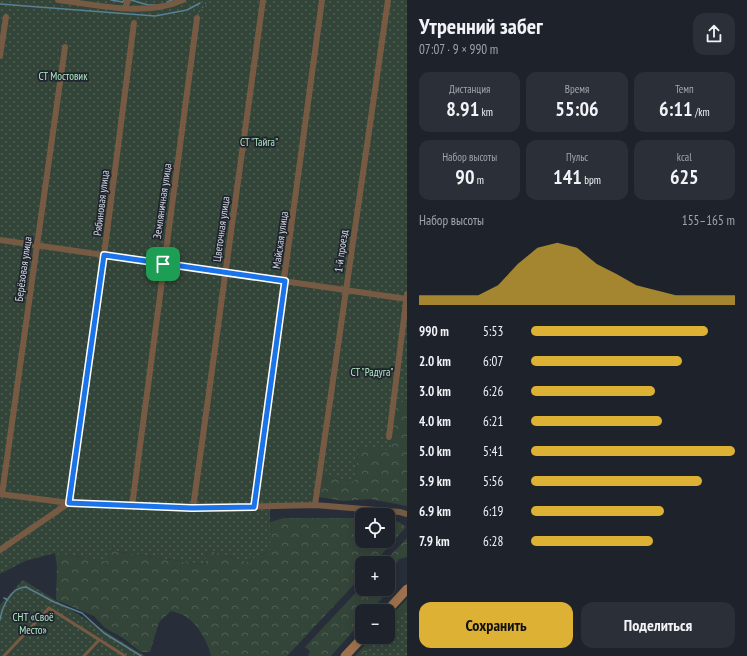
<!DOCTYPE html>
<html lang="ru">
<meta charset="utf-8">
<style>
:root{--surface:#1e222b;--page:#2b2f37;--text:#f1f3f6;--muted:#a1a4a9;--line:#3c3f47;--accent:#ddb133}
body{margin:0;font-family:"PT Sans Narrow",sans-serif;background:var(--page);color:var(--text);height:100vh;display:flex;flex-direction:column;font-size:15px;white-space:nowrap}
*{box-sizing:border-box;margin:0}
p{font-size:13px;color:var(--muted)}
.icon{flex:none;width:22px;height:22px;fill:none;stroke:currentColor;stroke-width:2;stroke-linecap:round;stroke-linejoin:round}
.map{position:relative;flex:1;overflow:hidden}
.panel{display:flex;flex-direction:column;background:var(--surface);width:340px}
.panel>*{flex:none}
.tools{position:absolute;left:355px;top:508px;display:grid;gap:8px}
.tools a{display:grid;place-items:center;width:40px;height:40px;border-radius:8px;background:var(--surface);box-shadow:0 2px 10px #0003,0 0 0 1px var(--line);font-size:20px}
.pin{position:absolute;display:grid;place-items:center;width:34px;height:34px;color:#fff;margin:-17px;border-radius:8px;box-shadow:0 2px 6px #0006}
.round{display:grid;place-items:center;flex:none;width:42px;height:42px;border-radius:12px;background:var(--page)}
.headline{display:flex;align-items:center;justify-content:space-between;height:68px;padding:0 12px}
h1{font-size:22px;font-weight:700;line-height:30px}
.stats{display:grid;grid-template-columns:repeat(3,1fr);gap:6px;height:68px;padding:4px 12px}
.stats div{display:grid;align-content:center;border-radius:10px;background:var(--page);text-align:center}
.stats b{font-size:20px;font-weight:700}
.stats small{font-size:11px;font-weight:400}
.stats p{font-size:11px}
.chart{height:112px;padding:8px 12px}
.chart p{display:flex;justify-content:space-between}
.chart svg{width:100%;height:72px;margin-top:4px;fill:var(--accent);opacity:.7}
.primary-button{display:flex;gap:8px;margin-top:auto;padding:8px 12px}
.primary-button a{flex:1;height:46px;border-radius:12px;background:var(--accent);color:#111;font-size:16px;font-weight:700;line-height:46px;text-align:center}
.primary-button a+a{background:var(--page);color:var(--text)}
ul{padding:0 12px;list-style:none;font-size:13px}
li{display:grid;grid-template-columns:64px 48px 1fr;align-items:center;height:30px}
li i{height:10px;border-radius:5px;background:var(--accent)}
main{display:flex;flex:1;min-height:0}
.map>svg:first-child{display:block}
.forest{fill:url(#forest-crowns)}
.garden{fill:url(#garden-dots)}
.lines{fill:none;stroke-linecap:round;stroke-linejoin:round}
.stream{stroke:#598092;stroke-width:1.5}
.path{stroke:#656a74;stroke-width:1;stroke-dasharray:2 3;stroke-linecap:butt}
.lane{stroke:#765a43;stroke-width:3}
.street{stroke:#765a43;stroke-width:6}
.secondary{stroke:#9d714d;stroke-width:9}
.route-casing{stroke:#fff;stroke-width:8}
.route{stroke:#1a73e8;stroke-width:5}
.labels{text-anchor:middle;dominant-baseline:central;stroke-width:3.5;stroke-linejoin:round;paint-order:stroke}
.park-label{font-size:11px;fill:#b0e8bf;stroke:#1f242f}
.street-label{font-size:11px;fill:#d5d9e0;stroke:#1f242f}
</style>
<main>
<div class="map">
<svg width="407" height="656" viewBox="0 0 407 656">
<defs>
<pattern id="forest-crowns" width="20" height="18" patternUnits="userSpaceOnUse"><rect width="20" height="18" fill="#334538"/><path d="M2 6a3 3 0 1 1 6 0M12 15a3 3 0 1 1 6 0" fill="none" stroke="#505f54"/></pattern>
<pattern id="garden-dots" width="8" height="8" patternUnits="userSpaceOnUse"><rect width="8" height="8" fill="#334538"/><path d="M2 2h.1M6 6h.1" fill="none" stroke="#505f54" stroke-width="1.8" stroke-linecap="round"/></pattern>
</defs>
<rect width="100%" height="100%" fill="#282e39"/>
<path class="forest" d="M395 399 407 401V506L370 499 343 501 319 497 322 475 354 482 359 447Z
M284 518H362V541H388V520L399 522 406 527 374 563H362V576L287 656H211C208 642 197 622 183 615 179 613 174 612 171 611L159 622 150 652H141L137 649 123 638 105 628 94 616 56 600 57 567 55 553 107 561 108 550 205 565 207 550 247 562 270 550V522Z
M407 538V557L399 559 393 569 394 584 371 611H362V621L331 656H308L310 651 305 647 362 586V589H388V563H383Z
M407 599V612L388 633V619Z
M372 637H385L368 656H355Z"/>
<path class="garden" d="M0 0H407V401L395 399 390 450 359 447 354 482 322 475 315 505 270 507V550L247 562 207 550 205 565 109 550 107 561 55 553 25 561 0 574Z
M23 580 145 656H0V605Z
M407 608V656H363L381 637H388V629Z"/>
<g class="lines">
<path class="stream" d="M111 0 123 2 124 0
M131 0 148 5H155
M167 2 172 0
M0 4 155 16 187 10 200 3
M4 598 8 600
M0 620C2 607 11 587 26 587L54 602 82 613 104 633 141 656"/>
<path class="path" d="M199 12 208 0"/>
<path class="lane" d="M4 656 49 608 125 656
M84 656 99 640"/>
<path class="street" d="M58 0C98 5 144 17 183 0
M125 8 128 0
M0 56 6 17
M0 240 407 299
M389 437 407 294
M0 494 69 503 193 508 315 505 400 512 407 514
M2 494 65 47
M69 503 104 255 134 23
M315 505 388 0
M132 506 197 18
M253 507 322 0
M193 508 263 0
M0 550 69 503"/>
<path class="secondary" d="M387 611 407 589
M345 656 363 637"/>
</g>
<g class="lines">
<defs>
<path id="route" d="M104 255 285 281 254 507 192 508 69 503Z"/>
</defs>
<use href="#route" class="route-casing"/>
<use href="#route" class="route"/>
</g>
<g class="labels">
<g class="park-label">
<text x="63" y="76">СТ Мостовик</text>
<text x="259" y="142">СТ "Тайга"</text>
<text x="372" y="372">СТ "Радуга"</text>
<text x="33" y="617">СНТ «Своё<tspan x="33" dy="13">Место»</tspan></text>
</g>
<g class="street-label">
<text transform="translate(162 201) rotate(-82)">Земляничная улица</text>
<text transform="translate(101 203) rotate(-83)">Рябиновая улица</text>
<text transform="translate(221 229) rotate(-82)">Цветочная улица</text>
<text transform="translate(280 240) rotate(-82)">Майская улица</text>
<text transform="translate(341 251) rotate(-82)">1-й проезд</text>
<text transform="translate(23 269) rotate(-82)">Берёзовая улица</text>
</g>
</g>
</svg>
<div class="tools">
<a><svg class="icon" aria-label="locate" viewBox="0 0 24 24"><circle cx="12" cy="12" r="6"/><path d="M12 2v4M12 18v4M2 12h4M18 12h4"/></svg></a>
<a>+</a>
<a>−</a>
</div>
<div class="pin" style="left:163px;top:264px;background:#1e9e55"><svg class="icon" aria-label="arrive" viewBox="0 0 24 24"><path d="M6 21V4h12l-3 4 3 4H6"/></svg></div>
</div>
<section class="panel">
<div class="headline"><div><h1>Утренний забег</h1><p>07:07 · 9 × 990 m</p></div><a class="round"><svg class="icon" aria-label="share" viewBox="0 0 24 24"><path d="M12 15V3M7 8l5-5 5 5M5 13v7h14v-7"/></svg></a></div>
<div class="stats">
<div><p>Дистанция</p><b>8.91<small> km</small></b></div>
<div><p>Время</p><b>55:06</b></div>
<div><p>Темп</p><b>6:11<small> /km</small></b></div>
</div>
<div class="stats">
<div><p>Набор высоты</p><b>90<small> m</small></b></div>
<div><p>Пульс</p><b>141<small> bpm</small></b></div>
<div><p>kcal</p><b>625</b></div>
</div>
<div class="chart"><p><span>Набор высоты</span>155–165 m</p>
<svg viewBox="0 0 160 44" preserveAspectRatio="none"><path d="M0 44V38L10 38L20 38L30 38L40 32L50 19L60 9L70 6L80 9L90 19L100 25L110 32L120 35L130 38L140 38L150 38L160 38V44z"/></svg>
</div>
<ul>
<li><b>990 m</b>5:53<i style="width:87%"></i></li>
<li><b>2.0 km</b>6:07<i style="width:74%"></i></li>
<li><b>3.0 km</b>6:26<i style="width:61%"></i></li>
<li><b>4.0 km</b>6:21<i style="width:64%"></i></li>
<li><b>5.0 km</b>5:41<i style="width:100%"></i></li>
<li><b>5.9 km</b>5:56<i style="width:84%"></i></li>
<li><b>6.9 km</b>6:19<i style="width:65%"></i></li>
<li><b>7.9 km</b>6:28<i style="width:60%"></i></li>
</ul>
<div class="primary-button"><a>Сохранить</a><a>Поделиться</a></div>
</section>
</main>
